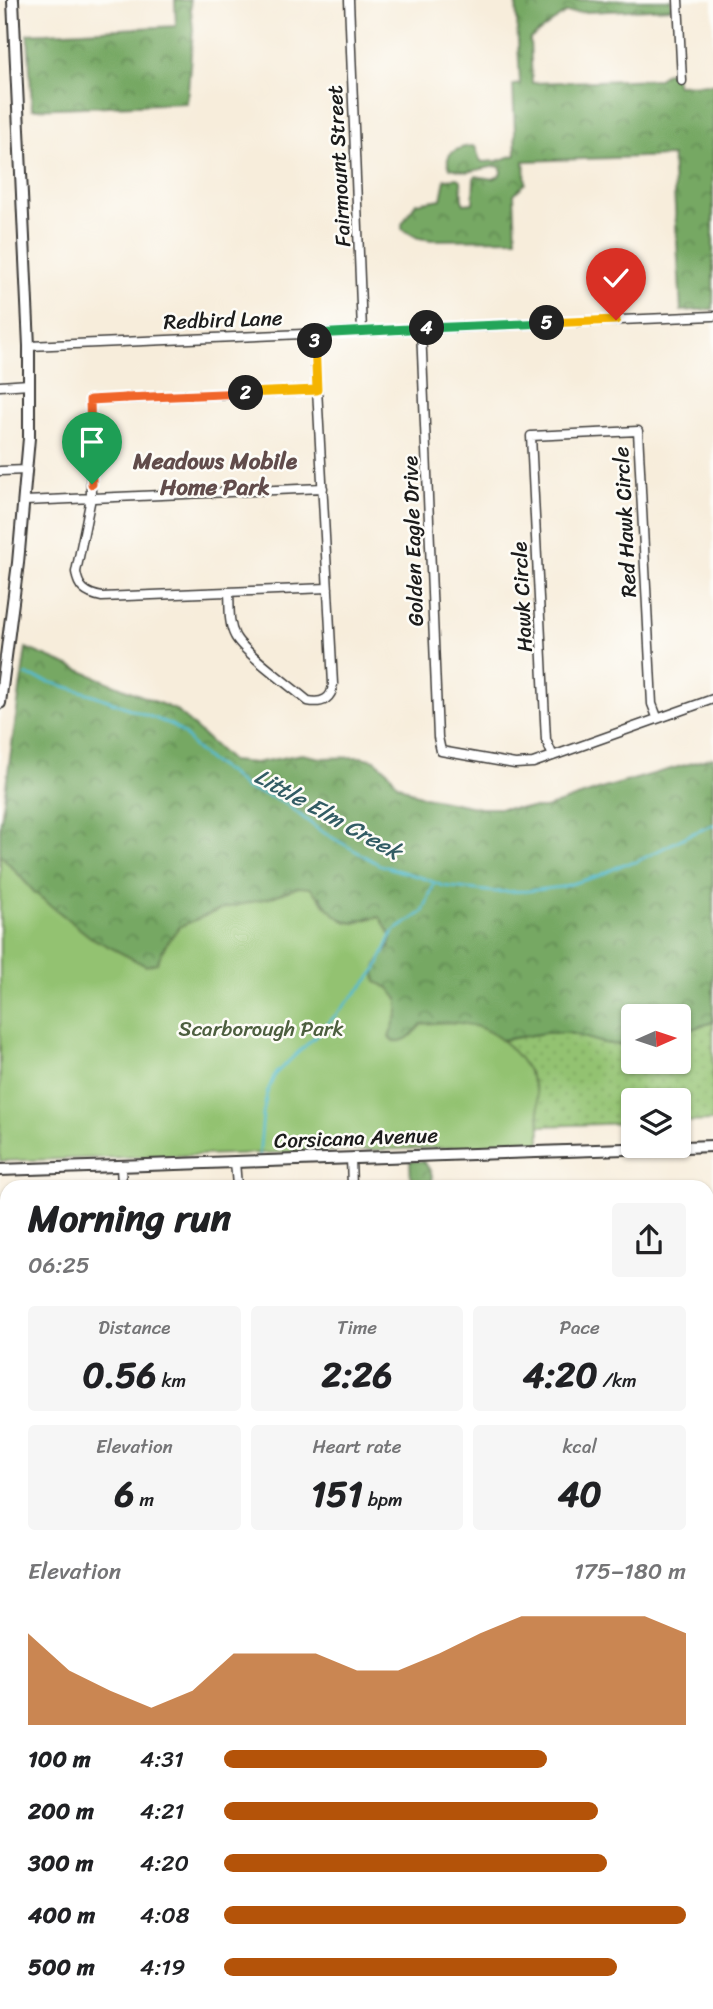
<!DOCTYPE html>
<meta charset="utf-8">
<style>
:root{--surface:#fff;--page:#f6f6f6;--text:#202124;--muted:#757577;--accent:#b45309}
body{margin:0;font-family:Sriracha,sans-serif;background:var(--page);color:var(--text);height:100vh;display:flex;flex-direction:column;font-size:26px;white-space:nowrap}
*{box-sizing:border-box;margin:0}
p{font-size:23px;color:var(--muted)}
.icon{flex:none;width:38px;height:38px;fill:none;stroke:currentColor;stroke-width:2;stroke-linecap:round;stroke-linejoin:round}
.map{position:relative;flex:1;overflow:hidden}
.panel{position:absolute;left:0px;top:1180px;width:714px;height:830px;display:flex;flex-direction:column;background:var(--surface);border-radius:21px 21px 0 0;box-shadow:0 2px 5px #0004}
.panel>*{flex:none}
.needle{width:46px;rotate:87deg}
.tools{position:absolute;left:621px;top:1004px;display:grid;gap:14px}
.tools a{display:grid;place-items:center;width:70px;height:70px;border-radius:7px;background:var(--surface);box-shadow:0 2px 5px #0004;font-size:35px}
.pin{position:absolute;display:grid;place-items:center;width:60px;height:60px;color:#fff;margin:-72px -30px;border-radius:50% 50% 50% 0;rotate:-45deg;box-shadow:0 0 7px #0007}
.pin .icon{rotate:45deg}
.km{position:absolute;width:35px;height:35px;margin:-18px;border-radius:50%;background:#222;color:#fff;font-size:19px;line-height:35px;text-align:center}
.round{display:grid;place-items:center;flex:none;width:74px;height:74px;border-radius:7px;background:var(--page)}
.head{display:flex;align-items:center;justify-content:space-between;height:119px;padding:0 28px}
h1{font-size:38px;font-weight:800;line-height:52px}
.metrics{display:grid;grid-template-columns:repeat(3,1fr);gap:10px;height:119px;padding:7px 28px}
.metrics div{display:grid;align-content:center;border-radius:7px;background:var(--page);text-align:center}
.metrics b{font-size:35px;font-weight:800}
.metrics small{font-size:19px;font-weight:400}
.metrics p{font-size:19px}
.chart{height:196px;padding:14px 28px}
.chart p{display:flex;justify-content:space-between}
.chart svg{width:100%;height:126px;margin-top:7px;fill:var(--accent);opacity:.7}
ul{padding:0 28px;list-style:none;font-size:23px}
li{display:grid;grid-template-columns:112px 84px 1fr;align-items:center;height:52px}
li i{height:18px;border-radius:9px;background:var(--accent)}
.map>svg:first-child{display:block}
.grass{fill:url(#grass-dots);stroke:#586f46;stroke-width:2}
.forest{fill:url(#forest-crowns);stroke:#496240;stroke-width:2}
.park{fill:#93c271;stroke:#586f46;stroke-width:2}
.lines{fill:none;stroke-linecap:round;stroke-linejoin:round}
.stream{stroke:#53bbd1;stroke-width:2.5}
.minor-casing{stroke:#3d3b39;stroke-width:11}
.tertiary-casing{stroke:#3d3b39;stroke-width:14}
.secondary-casing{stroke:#3d3b39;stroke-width:16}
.motorway-casing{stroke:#3d3b39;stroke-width:19}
.minor{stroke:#fff;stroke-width:8}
.tertiary{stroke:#fff;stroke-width:10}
.secondary{stroke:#fff;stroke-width:12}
.motorway{stroke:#fff;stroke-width:16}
.split-1-casing{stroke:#fff;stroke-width:14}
.split-2-casing{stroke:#fff;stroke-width:14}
.split-3-casing{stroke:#fff;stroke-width:14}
.split-4-casing{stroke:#fff;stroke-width:14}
.split-5-casing{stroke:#fff;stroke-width:14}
.split-6-casing{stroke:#fff;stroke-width:14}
.split-1{stroke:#f0652b;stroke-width:9}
.split-2{stroke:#f0652b;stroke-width:9}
.split-3{stroke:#f5b400;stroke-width:9}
.split-4{stroke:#22a559;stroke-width:9}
.split-5{stroke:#22a559;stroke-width:9}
.split-6{stroke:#f5b400;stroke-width:9}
.labels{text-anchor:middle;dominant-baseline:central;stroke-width:5;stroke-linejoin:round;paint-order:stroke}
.street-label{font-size:21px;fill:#1c1c1c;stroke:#fdfcf7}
.park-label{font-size:21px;fill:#4c5e3e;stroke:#fdfcf7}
.neighbourhood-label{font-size:23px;font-weight:bold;fill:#614c4b;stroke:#fdfcf7}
.water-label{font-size:23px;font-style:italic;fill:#325c64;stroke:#fdfcf7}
</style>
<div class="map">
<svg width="713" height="2009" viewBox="0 0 713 2009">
<defs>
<pattern id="grass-dots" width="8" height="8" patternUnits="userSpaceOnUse" patternTransform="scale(1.75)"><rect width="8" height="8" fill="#93c271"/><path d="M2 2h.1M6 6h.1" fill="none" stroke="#7ea661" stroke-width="1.8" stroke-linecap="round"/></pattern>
<pattern id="forest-crowns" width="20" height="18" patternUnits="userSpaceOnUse" patternTransform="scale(1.75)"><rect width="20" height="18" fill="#76a863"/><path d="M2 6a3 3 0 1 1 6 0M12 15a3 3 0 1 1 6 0" fill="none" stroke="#608851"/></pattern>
</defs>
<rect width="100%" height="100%" fill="#fdfcf7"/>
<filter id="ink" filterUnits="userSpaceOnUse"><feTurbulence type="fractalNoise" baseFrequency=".0143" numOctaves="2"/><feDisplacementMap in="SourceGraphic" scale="14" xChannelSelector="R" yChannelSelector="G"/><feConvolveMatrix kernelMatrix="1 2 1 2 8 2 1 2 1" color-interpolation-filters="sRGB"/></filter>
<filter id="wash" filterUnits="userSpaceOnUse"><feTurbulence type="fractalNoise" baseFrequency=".00686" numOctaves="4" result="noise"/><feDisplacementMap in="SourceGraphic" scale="28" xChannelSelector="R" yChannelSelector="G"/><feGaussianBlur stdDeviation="1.57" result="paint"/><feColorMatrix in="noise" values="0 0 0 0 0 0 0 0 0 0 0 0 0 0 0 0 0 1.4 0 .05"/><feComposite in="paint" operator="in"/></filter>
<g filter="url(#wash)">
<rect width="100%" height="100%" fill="#f7eddb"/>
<path class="grass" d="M713 1022V1121L679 1122V1101H634L633 1123 540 1126 535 1090 529 1072 501 1040 545 1033H569L603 1043 633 1046 634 1062H679V1033Z"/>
<path class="forest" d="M175 0H190L193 29 187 103 32 109 28 34 176 26Z
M516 0H671V8L565 13 530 39 532 83 659 79 666 72 674 73 677 85 713 84V309L681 311 672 156 524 161 526 183 514 194 516 239 432 240 418 238 402 229V224L416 203 441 199 445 179 458 178 461 180 462 200 464 204 473 203 474 178 476 176 493 179 499 176 502 171 500 167 496 166 467 172 450 168C441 152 462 146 475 146L480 160 483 162 497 161 516 155 513 85 520 84Z
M26 648 176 710 231 761 255 763 302 754 321 758 361 757 375 760 388 771 397 784 420 796 480 808H545L604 788 713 757V1022L679 1033V1017H634L633 1046 603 1043 569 1033H545L501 1040C473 1022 454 1022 422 1024 412 1034 407 1043 393 1041L389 1037 398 1012 389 988 376 982C373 967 378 957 390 947L370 917 353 923 339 918 328 909 321 897 299 887 269 898 165 946 157 963 146 966 90 937 35 893 0 854V827Z
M410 1161H423C430 1169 434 1176 432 1186H411Z"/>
<path class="park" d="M0 854 35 893 90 937 146 966 157 963 165 946 179 927 221 909 269 898 299 887 310 888C323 899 334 922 353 923 360 923 369 917 380 917L392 937C388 956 371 959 376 982L389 988 398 999V1012L389 1037 393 1041C407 1043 412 1034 422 1024 436 1023 451 1021 465 1024 499 1029 527 1059 536 1091 540 1109 540 1127 540 1145L0 1161Z"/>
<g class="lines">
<path class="stream" d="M26 675 94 695 172 725 184 734 194 747 210 761 230 774 246 789 267 795 286 804 319 830 380 865 423 878 443 886 495 892 528 891 561 887 598 876 624 864 636 862 689 835 713 825
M259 1158 263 1114 267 1093 275 1074 318 1034 368 980 377 968 393 932 423 912 434 884"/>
</g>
</g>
<g filter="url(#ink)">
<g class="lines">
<defs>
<path id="minor" d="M349 0 362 331
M678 0 682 81
M421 329 438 737 441 751 515 764 533 763 713 699
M29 346 713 316
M0 386 29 384
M317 390 90 400 91 498 76 572C78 588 86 594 102 597L328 588
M0 471 27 470
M25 501 323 488
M229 593C230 607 228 623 235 636 243 652 292 687 308 701 322 704 332 699 333 684L314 333
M553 756 546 740 531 436 638 431 652 704 657 717
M351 1158 352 1186
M235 1162 237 1186
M121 1166 122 1186
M0 1597H7
M707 1673 713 1671
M707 1752H713"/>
<path id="tertiary" d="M0 703 18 563 29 438V346L13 0
M0 1170 713 1146"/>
<path id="secondary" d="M707 1953H713
M0 1980H7"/>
<path id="motorway" d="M707 1992H713
M221 2009 306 2003 360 2002"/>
</defs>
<use href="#minor" class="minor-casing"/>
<use href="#tertiary" class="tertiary-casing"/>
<use href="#secondary" class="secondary-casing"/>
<use href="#motorway" class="motorway-casing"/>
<use href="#minor" class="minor"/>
<use href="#tertiary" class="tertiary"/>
<use href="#secondary" class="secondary"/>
<use href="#motorway" class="motorway"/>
</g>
</g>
<g class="lines" filter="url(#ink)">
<defs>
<path id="split-1" d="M92 484 90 400 126 398"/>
<path id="split-2" d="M126 398 246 393"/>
<path id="split-3" d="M246 393 317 390 315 341"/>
<path id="split-4" d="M315 341 314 334 427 328"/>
<path id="split-5" d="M427 328 547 323"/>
<path id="split-6" d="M547 323 616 320"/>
</defs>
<use href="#split-1" class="split-1-casing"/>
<use href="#split-2" class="split-2-casing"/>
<use href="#split-3" class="split-3-casing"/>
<use href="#split-4" class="split-4-casing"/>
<use href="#split-5" class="split-5-casing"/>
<use href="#split-6" class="split-6-casing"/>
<use href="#split-1" class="split-1"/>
<use href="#split-2" class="split-2"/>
<use href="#split-3" class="split-3"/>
<use href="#split-4" class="split-4"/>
<use href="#split-5" class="split-5"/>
<use href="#split-6" class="split-6"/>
</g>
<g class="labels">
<g class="street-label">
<text transform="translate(339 166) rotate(-93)">Fairmount Street</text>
<text transform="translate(223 320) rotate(-2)">Redbird Lane</text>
<text transform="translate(625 522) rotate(-93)">Red Hawk Circle</text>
<text transform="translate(413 541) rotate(-92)">Golden Eagle Drive</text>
<text transform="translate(522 597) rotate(-93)">Hawk Circle</text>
<text transform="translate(356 1138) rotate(-2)">Corsicana Avenue</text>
</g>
<g class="park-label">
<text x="261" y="1029">Scarborough Park</text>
</g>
<g class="neighbourhood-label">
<text x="215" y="461">Meadows Mobile<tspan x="215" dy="26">Home Park</tspan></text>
</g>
<g class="water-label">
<text transform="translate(328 814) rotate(29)">Little Elm Creek</text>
</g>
</g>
</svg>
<div class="tools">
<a><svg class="needle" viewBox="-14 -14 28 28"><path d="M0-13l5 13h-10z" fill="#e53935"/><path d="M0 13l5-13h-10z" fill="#757577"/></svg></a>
<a><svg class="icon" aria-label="layers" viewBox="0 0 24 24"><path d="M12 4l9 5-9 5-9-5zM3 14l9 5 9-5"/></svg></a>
</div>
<div class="pin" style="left:92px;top:484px;background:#1e9e55"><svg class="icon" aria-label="arrive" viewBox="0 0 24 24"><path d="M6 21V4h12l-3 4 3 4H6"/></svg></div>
<div class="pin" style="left:616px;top:320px;background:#d93025"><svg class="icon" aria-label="check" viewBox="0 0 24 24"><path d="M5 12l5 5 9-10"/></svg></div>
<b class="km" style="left:246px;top:393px">2</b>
<b class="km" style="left:315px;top:341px">3</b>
<b class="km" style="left:427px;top:328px">4</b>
<b class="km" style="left:547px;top:323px">5</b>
<section class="panel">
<div class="head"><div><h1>Morning run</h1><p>06:25</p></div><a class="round"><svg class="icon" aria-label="share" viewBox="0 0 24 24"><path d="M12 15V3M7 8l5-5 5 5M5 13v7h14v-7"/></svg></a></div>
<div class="metrics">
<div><p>Distance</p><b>0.56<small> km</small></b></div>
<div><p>Time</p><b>2:26</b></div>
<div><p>Pace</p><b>4:20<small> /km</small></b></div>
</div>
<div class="metrics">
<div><p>Elevation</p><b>6<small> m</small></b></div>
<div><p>Heart rate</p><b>151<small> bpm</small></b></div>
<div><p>kcal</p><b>40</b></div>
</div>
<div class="chart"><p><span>Elevation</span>175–180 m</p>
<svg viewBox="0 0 160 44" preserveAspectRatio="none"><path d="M0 44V12L10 25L20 32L30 38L40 32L50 19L60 19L70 19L80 25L90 25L100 19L110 12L120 6L130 6L140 6L150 6L160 12V44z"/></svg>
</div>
<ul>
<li><b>100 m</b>4:31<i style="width:70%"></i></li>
<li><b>200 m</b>4:21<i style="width:81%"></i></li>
<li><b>300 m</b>4:20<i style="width:83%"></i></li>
<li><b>400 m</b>4:08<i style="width:100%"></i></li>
<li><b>500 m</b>4:19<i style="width:85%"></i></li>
</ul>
</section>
</div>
